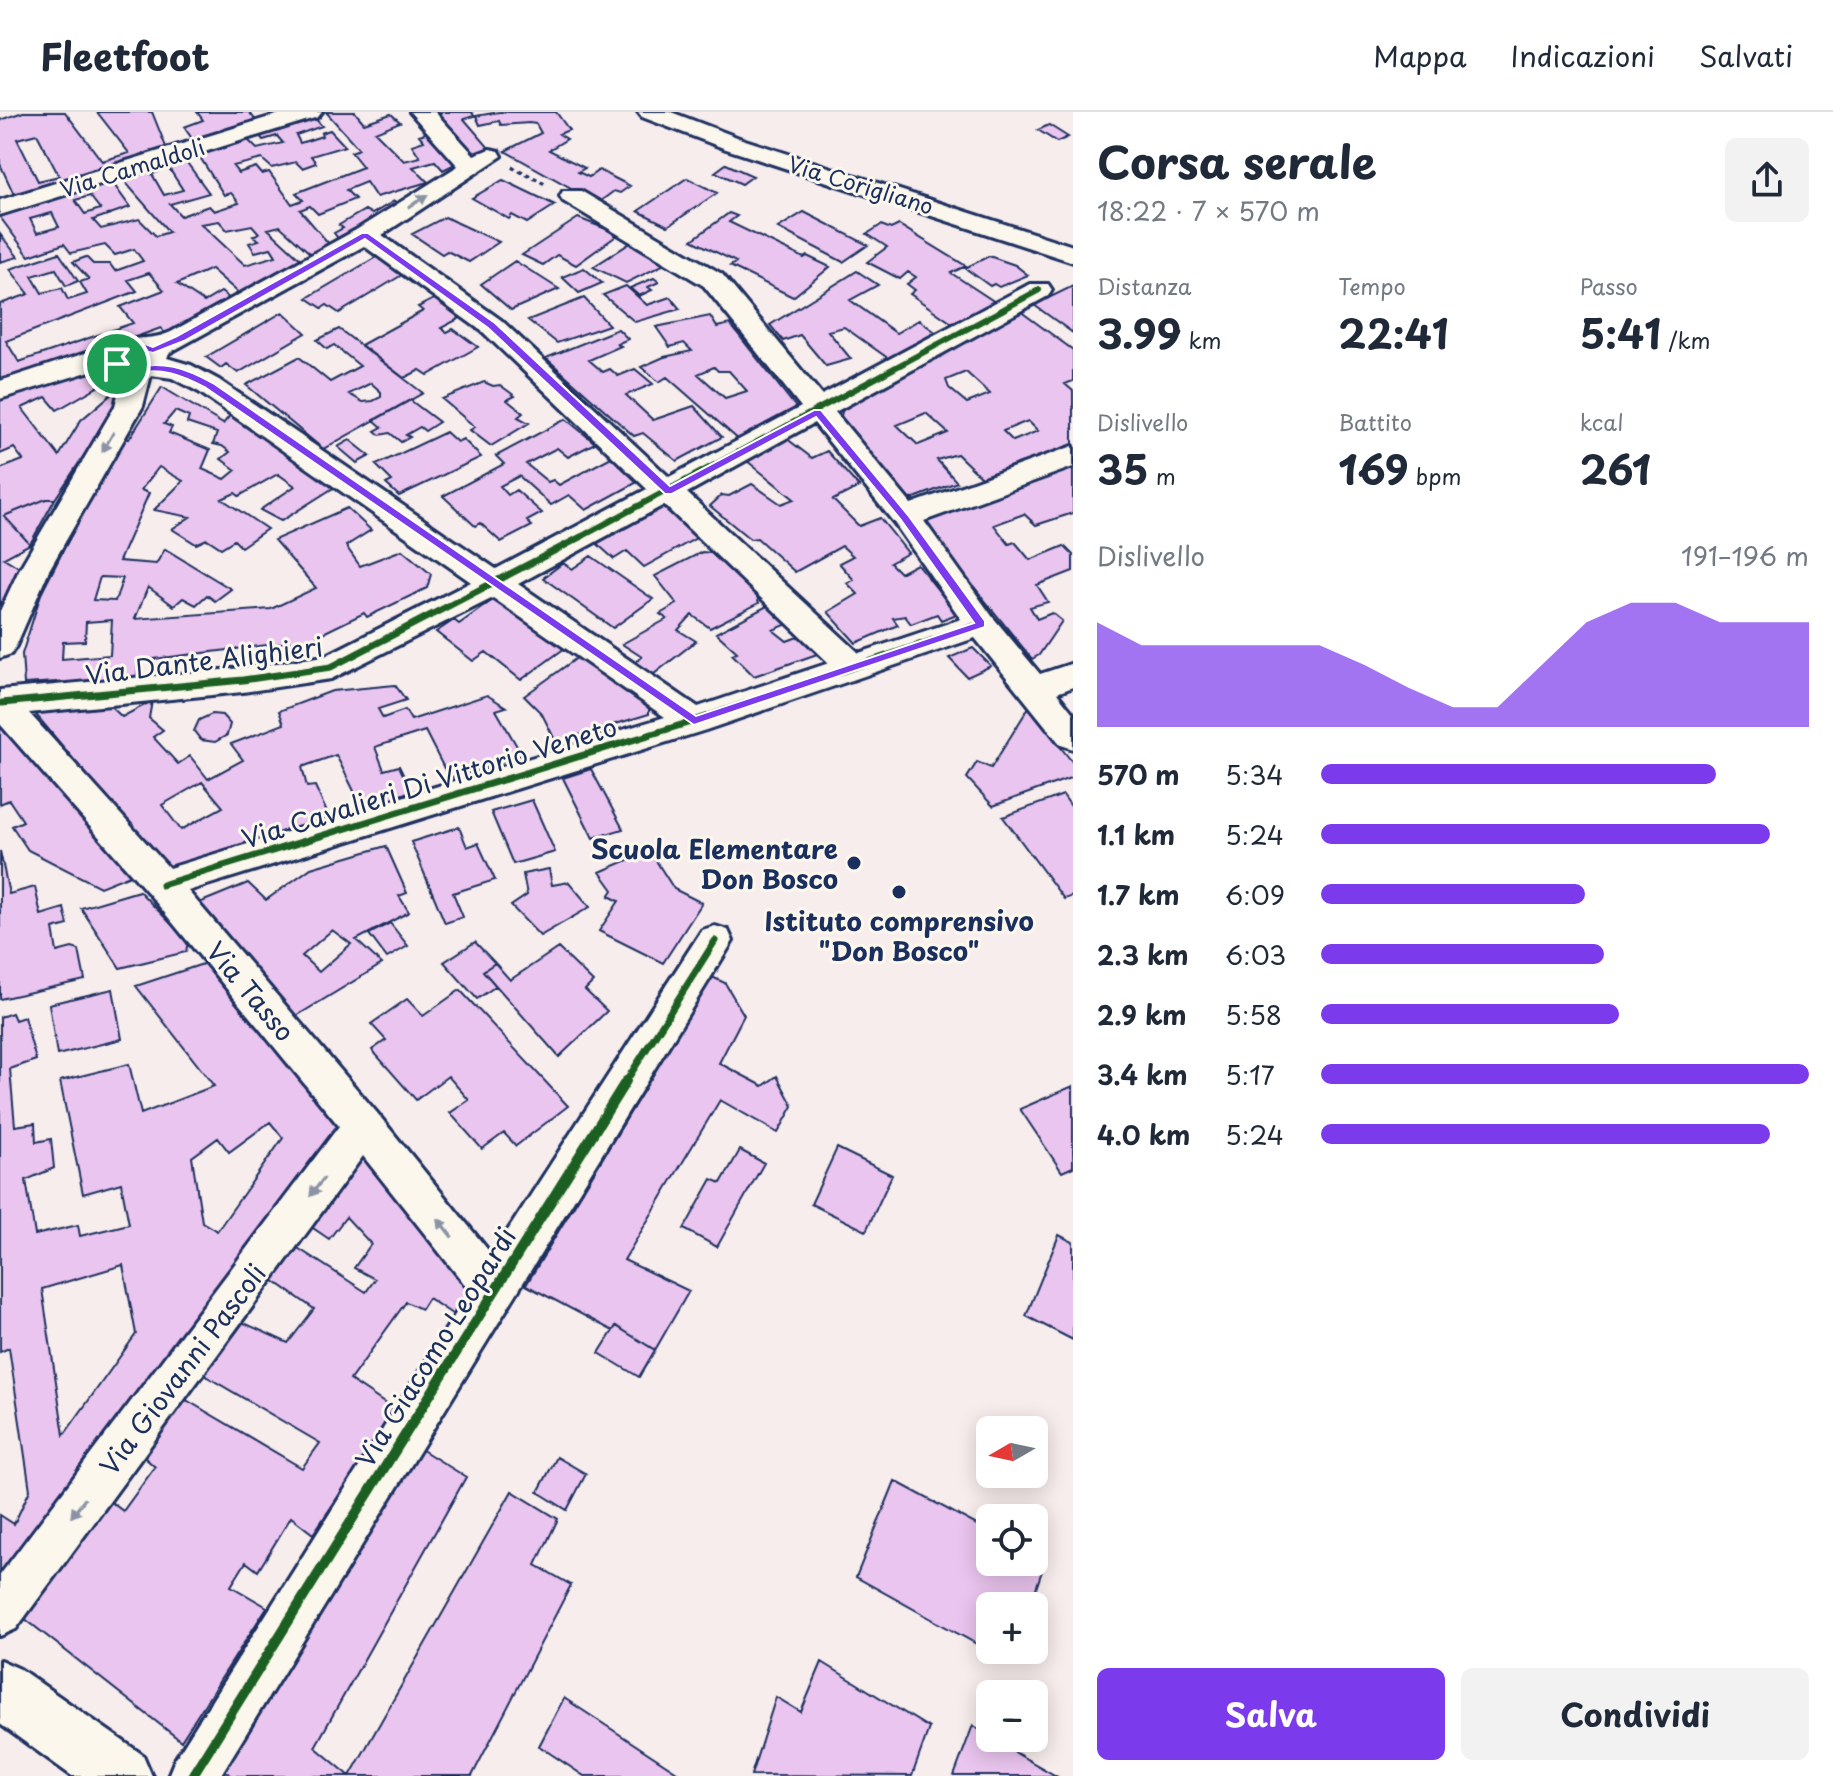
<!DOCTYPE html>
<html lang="it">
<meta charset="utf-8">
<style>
:root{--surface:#fff;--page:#f2f2f3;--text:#1f2937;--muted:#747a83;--line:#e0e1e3;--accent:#7c3aed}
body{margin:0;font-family:"Playpen Sans",sans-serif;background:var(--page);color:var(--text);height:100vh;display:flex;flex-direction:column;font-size:30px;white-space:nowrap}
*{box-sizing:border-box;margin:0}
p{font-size:26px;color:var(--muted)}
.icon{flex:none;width:44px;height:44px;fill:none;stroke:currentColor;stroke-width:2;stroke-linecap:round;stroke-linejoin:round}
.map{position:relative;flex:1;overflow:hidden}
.panel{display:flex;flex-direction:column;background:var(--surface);width:760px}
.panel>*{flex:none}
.needle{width:52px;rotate:261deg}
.controls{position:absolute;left:976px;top:1304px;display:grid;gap:16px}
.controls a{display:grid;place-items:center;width:72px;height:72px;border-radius:12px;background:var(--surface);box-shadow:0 4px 20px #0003;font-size:40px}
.pin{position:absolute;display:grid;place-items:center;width:68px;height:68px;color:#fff;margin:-34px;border:4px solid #fff;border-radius:50%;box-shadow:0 2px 8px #0007}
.round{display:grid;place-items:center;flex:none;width:84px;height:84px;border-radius:12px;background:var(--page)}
.head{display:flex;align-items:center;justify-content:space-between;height:136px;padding:0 24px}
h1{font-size:44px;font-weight:700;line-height:60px}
.figures{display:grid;grid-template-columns:repeat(3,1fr);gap:12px;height:136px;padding:8px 24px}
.figures div{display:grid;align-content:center}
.figures b{font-size:40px;font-weight:700}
.figures small{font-size:22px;font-weight:400}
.figures p{font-size:22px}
.chart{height:224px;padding:16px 24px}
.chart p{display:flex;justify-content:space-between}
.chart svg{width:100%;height:144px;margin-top:8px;fill:var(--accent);opacity:.7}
.primary-button{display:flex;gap:16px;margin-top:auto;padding:16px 24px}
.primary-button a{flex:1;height:92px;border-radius:12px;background:var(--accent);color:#fff;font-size:32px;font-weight:700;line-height:92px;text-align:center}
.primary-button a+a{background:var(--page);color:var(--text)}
ul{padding:0 24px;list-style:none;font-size:26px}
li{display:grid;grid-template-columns:128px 96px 1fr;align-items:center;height:60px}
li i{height:20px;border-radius:10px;background:var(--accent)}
header{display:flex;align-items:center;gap:48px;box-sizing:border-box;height:112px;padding:0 40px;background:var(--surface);border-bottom:2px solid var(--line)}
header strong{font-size:38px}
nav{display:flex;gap:44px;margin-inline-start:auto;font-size:28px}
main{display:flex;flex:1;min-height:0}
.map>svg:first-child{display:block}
.building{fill:#eac5ef;stroke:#1b2f5e;stroke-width:2;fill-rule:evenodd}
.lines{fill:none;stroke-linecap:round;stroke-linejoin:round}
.minor-casing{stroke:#1b2f5e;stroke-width:6}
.secondary-casing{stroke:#1b2f5e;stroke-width:6}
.path{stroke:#1b2f5e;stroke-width:4;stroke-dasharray:4 4;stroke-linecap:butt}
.minor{fill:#fbf7ec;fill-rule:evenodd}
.secondary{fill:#fbf7ec;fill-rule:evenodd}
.cycleway-far2-casing{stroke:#fbf7ec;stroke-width:10}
.cycleway-far1-casing{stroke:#fbf7ec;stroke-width:12}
.cycleway-casing{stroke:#fbf7ec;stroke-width:15}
.cycleway-far2{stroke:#1b5e20;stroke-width:6}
.cycleway-far1{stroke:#1b5e20;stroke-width:7}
.cycleway{stroke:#1b5e20;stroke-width:10}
.oneway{fill:#8b93a5}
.route{fill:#7c3aed;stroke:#fff;stroke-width:2;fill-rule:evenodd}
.poi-dot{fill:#1b2f5e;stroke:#fbf7ec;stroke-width:3}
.labels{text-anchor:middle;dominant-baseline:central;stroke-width:6;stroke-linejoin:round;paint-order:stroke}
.far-street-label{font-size:22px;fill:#1b2f5e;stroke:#fbf7ec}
.street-label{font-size:26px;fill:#1b2f5e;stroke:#fbf7ec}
.poi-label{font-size:26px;font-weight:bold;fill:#1b2f5e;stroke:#fbf7ec;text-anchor:end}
</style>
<header>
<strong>Fleetfoot</strong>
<nav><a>Mappa</a><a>Indicazioni</a><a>Salvati</a></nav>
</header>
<main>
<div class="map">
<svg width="1073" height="1664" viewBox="0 0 1073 1664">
<rect width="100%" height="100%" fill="#f8eded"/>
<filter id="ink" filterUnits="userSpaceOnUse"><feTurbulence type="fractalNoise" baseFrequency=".0125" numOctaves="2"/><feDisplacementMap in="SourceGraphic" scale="16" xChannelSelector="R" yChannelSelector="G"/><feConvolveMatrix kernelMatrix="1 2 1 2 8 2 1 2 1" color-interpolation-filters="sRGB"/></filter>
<g filter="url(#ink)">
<path class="building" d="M23 0H65L102 49 129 41 97 0H152L168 40 16 87 0 52V8ZM37 22 59 64 38 69 17 27Z
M197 0H249L257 10 193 28 184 15 203 8Z
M326 0H355L364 11 391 2 400 10 375 20 404 49 420 45 412 33 424 29 419 23 432 19 459 50 443 58 435 49 413 55 428 70 376 85 366 70 346 78 355 87 318 102 310 94 300 98 330 133 312 143 280 114 268 117 305 151 241 183 211 157 177 172 204 190 221 180 234 190 166 224 161 216 0 273V192L29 182 10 157 59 141 78 169 66 174 56 157 32 164 42 181 62 176 68 188 87 182 80 170 89 167 73 150 86 145 93 152H110L115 159 143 149 134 137 115 143 105 133 71 141 64 132 29 144 0 105V99L109 66 130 95 93 108 101 117 139 107 156 124 169 120 119 63 150 53 158 60 152 62 164 83 183 78 165 50 182 44 209 81 170 92 181 104 209 94 214 99 239 91 231 81 224 83 196 39 244 24 257 37 283 31 277 24 263 28 257 20 313 4 322 14 296 23 300 31 322 24 321 21 330 18 345 34 311 44 316 51 302 56 296 50 272 56 262 47 233 54 238 61 256 55 262 62 269 60 292 92 303 88 296 81 363 55 351 40 359 37ZM90 84 100 97 85 102 75 88ZM52 101 59 115 37 121 30 107ZM219 109 227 118 252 113 259 121 253 124 259 128 249 131 255 140 271 136 276 144 245 153 201 112ZM149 161 164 178 120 195 133 211 19 250 6 229 137 179 128 168Z
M437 0H472L474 4 464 7 490 37 470 45Z
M499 0H556L569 18 559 22 567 27 549 38 585 56 578 60 589 65 599 58 630 74 620 81 614 79 598 91 505 39 541 21 536 12 529 11 501 13 499 9 480 13 476 4Z
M1049 13 1068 25 1057 30 1038 18Z
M726 52 753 64 742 72 715 60Z
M687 66 717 81 668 114 638 99Z
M503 68 555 93 527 111 512 103 509 107 472 86Z
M394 89 401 92 340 129 334 121 343 116 339 113 365 98 372 102Z
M804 100 868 133 843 150 778 116Z
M729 101 737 104 729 110 804 146 807 144 830 155 793 185 730 154 736 150 692 128Z
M445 105 499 130 469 150 447 139 442 142 412 122Z
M578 106 619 122 576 153 557 143 543 153 522 143Z
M881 113 891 117 899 113 966 154 951 161 998 192 959 216 910 182 915 178 907 172 916 165 908 160 900 167 867 150 887 135 867 122Z
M0 122 18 145 0 150Z
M632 130 665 147 658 148 665 152 626 171 593 155Z
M378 144 402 163 339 201 327 193 322 196 307 186Z
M989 144 1015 153 1028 163 999 175 994 172 990 174 965 156Z
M515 149 559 177 511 198 481 172Z
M584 156 602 171 579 181 562 165Z
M857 159 878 173 850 188 896 221 919 208 941 224 892 249 844 215 828 219 851 247 826 254 800 223 783 229 770 213Z
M654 166 659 170 648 175 652 178 639 184 630 176Z
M626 174 647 193 670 185 680 197 635 210 603 183Z
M1073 174V221L1034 193Z
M440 184 466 203 441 216 447 220 453 217 478 235 428 263 420 258 404 266 361 233 423 199 418 195Z
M584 186 609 213 557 231 528 208Z
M1020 199 1073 238V269L1065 272 1073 279V333L981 365 957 342 937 348 957 370 909 388 840 307 844 293ZM966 260 990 282 967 291 949 276 946 268ZM926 301 948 321 918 333 897 313ZM1028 309 1038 319 1013 329 1003 319Z
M283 200 306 221 238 261 226 252 221 256 206 245Z
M710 204 717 215 730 212 798 298 740 329 667 265 659 270 641 255 664 245 692 239 684 231 670 235 656 215ZM714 255 718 259H729L747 279 725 286 698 262Z
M339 217 423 281 323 337 246 273 299 245 330 270 360 254 334 233 327 237 317 228ZM371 271 381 280V285L373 289 363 290 349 282Z
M618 217 628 227 617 232 621 234 589 248 603 260 610 257 618 264 635 257 653 272 626 283 653 308 694 294 722 325 677 349 643 321 634 324 546 246Z
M101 250 113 266 57 298 46 285 22 296 59 344 81 308 121 274 128 277 55 387H46L4 404 30 432 4 446 25 459 0 503V357L23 348 14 336 0 342V285Z
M484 270 493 274 500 273 515 284 507 288 523 301 518 305 529 311 491 334 470 318 475 315 442 287Z
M162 275 223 312 232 301 338 373 281 409 260 398 295 374 278 362 239 384 235 381 222 387 267 417 241 435 234 428 221 436 207 427 196 432 172 417 190 405 154 398 183 369 159 355 141 378 149 381 119 449 156 452 165 437 231 477 215 489 207 483 196 493 183 486 174 494 148 475 135 507 271 497 316 476 274 428 347 396 371 418 346 434 360 454 402 438 431 462 427 476 367 505 364 501 309 528 138 549 137 567 56 577V570L24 572 22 542 41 482 121 325 129 327ZM175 299 189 305 187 311 217 321 213 332 222 334 230 340 221 347 236 358 225 367 202 357 210 338 169 321 172 315 164 312ZM100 465 123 466 115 489 93 488ZM112 508 110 543 62 547 63 530 85 529 86 510Z
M410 288 439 310 425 319 420 315 406 323 410 325 401 330 390 321 380 323 375 319 382 315 374 308Z
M566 307 595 331 568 345 557 336 526 352 548 370 553 368 559 373 615 343 643 367 586 398 569 383 551 393 519 364 500 374 508 383 516 378 542 401 527 409 532 414 501 430 480 411 475 414 443 384 504 352 496 344Z
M446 320 457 330 463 327 481 345 399 384 386 372 392 369 376 353Z
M786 326 812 346 827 339 859 375 833 388 859 414 880 406 908 441 890 451 900 461 917 452 957 502 941 508 937 502 911 512 905 504 893 506 898 513 856 531 828 500 858 482 847 471 854 468 839 451 853 444 842 434 795 460 757 426 750 427 710 394 722 383 729 384 752 372 781 392 794 387 747 349Z
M350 328 370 344 357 351 338 335Z
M1073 355V401L1036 413 1024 402 994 413 1009 432 1015 430 1030 448 1064 434 1073 443V459L1037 473 1048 490 1030 495 1037 507 1052 501 1062 509 1039 543 1032 547 921 409Z
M46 387H55L30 432 4 404Z
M660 392 698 425 644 455 627 439 614 447 593 428Z
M702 440 711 441 757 484 759 491 710 516 692 503 678 518 696 529 654 562 636 550 642 545 622 532 667 507 660 502 677 492 655 464Z
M591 444 653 487 613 516 543 466 563 451 572 457Z
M497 485 565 536 521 568 486 540 473 549 436 520 454 508 459 512Z
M769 493 788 512 773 518 787 529 803 523 820 541 754 564 732 542 737 540 716 521Z
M973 536 991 554 967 565 949 546Z
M581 543 649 596V602L556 630 542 602 524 584Z
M395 573 406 588 378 597 383 606 405 598 411 608 487 583 506 595 496 598 522 643 449 666 425 619 375 635 384 658 399 654 411 679 363 697 336 643 302 655 307 675 315 674 329 705 165 756 33 599 101 585 122 605 152 589 149 606 163 618 153 625 178 652 190 644 208 667 243 648 231 632 284 612 279 599 332 579ZM202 670 223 695 181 718 162 693Z
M1029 595 1073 651V665L993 694 967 666 977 650 991 656Z
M212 602 222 603 230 612 227 623 215 630 201 628 194 619 199 608Z
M0 606 135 761 100 775 28 738 12 714 23 709 9 688 0 692Z
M591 657 623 717 593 726 563 666Z
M1063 683 1073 697V784L1064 787 1003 705Z
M532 688 555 740 513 752 491 700Z
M459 715 467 735 478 731 495 768 453 781 463 805 445 811 411 730Z
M386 734 407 781 399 784 409 800 356 828 382 852 293 906 199 791 248 771 266 788 311 756ZM332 818 351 832 319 860 302 844Z
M0 739 9 782 35 775 41 803 64 796 68 813 53 817 57 840 72 836 79 838 85 868 0 887Z
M644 741 653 744 674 777 702 791 663 851 599 819 619 789 609 784 613 778 600 760Z
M549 757 552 773 569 770 590 795 540 824 511 794 527 783 523 762Z
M139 779 188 829 186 840 120 856 81 796Z
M390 811 408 834 387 846 369 822Z
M475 830 495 851 483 859 496 874 477 887 444 850Z
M558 836 593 870 585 878 607 899 559 945 483 859 495 851 510 868Z
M206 851 343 1014 0 1482V1403L14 1412 30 1378 9 1236 0 1240V905L12 901 15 908 24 905 36 948 10 957 15 1014 35 1011 36 1030 51 1027 54 1056 26 1068 35 1123 78 1113 80 1124 129 1112 121 1071 83 1082 60 969 129 952 141 1002 214 974 136 874ZM270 1010 283 1026 217 1119 202 1110 192 1045 218 1026 229 1040ZM123 1153 136 1222 64 1323 42 1177Z
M712 865 725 871 744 903 719 951 763 974 777 964 793 994 778 1021 720 988 624 1148 689 1179 655 1238 616 1214 613 1219 526 1173Z
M113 877 122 927 57 943 49 892Z
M460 878 568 994 516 1034 504 1021 482 1037 450 1001 469 988 448 964 416 988 372 938 386 928 371 912 407 887 423 904Z
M1073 974V1055L1062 1060 1020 997Z
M837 1036 892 1063 866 1119 811 1092Z
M740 1038 764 1051 717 1135 684 1117 712 1067 721 1071Z
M363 1039 474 1178 455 1204 428 1186 421 1197 406 1190 350 1268 396 1299 313 1422 291 1405 258 1459 246 1450 231 1474 267 1495 181 1629 15 1499 100 1382 123 1399 155 1355 144 1345 183 1286 302 1356 320 1331 204 1263 242 1210 288 1231 314 1197 267 1164 293 1133 366 1180 375 1167 354 1156 371 1132 346 1105 329 1127 310 1114Z
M1059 1123 1073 1130V1228L1026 1204Z
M616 1214 655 1238 639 1265 599 1241Z
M411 1331 466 1365 315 1635 350 1664 512 1379 558 1407 536 1453 571 1473 472 1664H232L220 1655Z
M557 1345 586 1362 567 1398 538 1380Z
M895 1369 990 1420V1450H1034V1444L1045 1450 1030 1494H990V1538H1015L1011 1551 856 1465Z
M822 1550 929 1616 912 1664 751 1663 776 1585 801 1600Z
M564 1586 683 1664H584L539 1634Z
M973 1613 990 1626 1056 1664H954Z"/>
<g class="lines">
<defs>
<path id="minor" d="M286 0H322L318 5 0 103V88Z
M410 0H435L474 43 490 37 499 39 502 44 382 123 501 208 669 365 801 295 704 174 563 89 560 84 563 79H581L722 162 822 283 1030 172H1048L1052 178 1048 184 835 300 911 392 1073 334V355L924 409 992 504 1040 562 1073 551V575L1057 581 1073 601V637L1061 633 975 526 706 618 188 779 377 1001 492 1143 702 818 715 814 728 818 733 829 220 1664H168L175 1647 470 1179 363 1044 16 1517 0 1524V1463L339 1014 150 783 0 612V578L243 556 325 544 471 470 199 280 172 266 151 263 143 294 49 458 16 534 11 542 0 546V499L19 458 115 294 122 266 115 264 107 254 0 287V269L119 230C139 224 151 229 171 220L356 118 458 54ZM364 134 483 220 647 377 496 457 219 268 191 253 167 246 169 241ZM136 243 141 244 133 250 131 247ZM814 311 895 412 961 507 859 541 687 381ZM664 393 829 551 698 595 518 472ZM493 486 665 605 169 756 29 601 243 580 331 567Z
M638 0H671L742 27 1073 134V150L726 37 642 5Z"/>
<path id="secondary" d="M0 1548 20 1557 143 1643 152 1664H72L0 1612Z"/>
</defs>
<use href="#minor" class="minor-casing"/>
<use href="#secondary" class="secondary-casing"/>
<path class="path" d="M512 55 546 72"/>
<use href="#minor" class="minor"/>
<use href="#secondary" class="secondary"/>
<defs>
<path id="cycleway-far2" d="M577 427 1039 178"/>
<path id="cycleway-far1" d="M2 591 243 568 331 555 581 425
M162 773 694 609 981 512
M625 971 715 829"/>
<path id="cycleway" d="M192 1664 626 969"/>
</defs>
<use href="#cycleway-far2" class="cycleway-far2-casing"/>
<use href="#cycleway-far1" class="cycleway-far1-casing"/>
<use href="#cycleway" class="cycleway-casing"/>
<use href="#cycleway-far2" class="cycleway-far2"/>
<use href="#cycleway-far1" class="cycleway-far1"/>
<use href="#cycleway" class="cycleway"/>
</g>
<defs><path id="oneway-solid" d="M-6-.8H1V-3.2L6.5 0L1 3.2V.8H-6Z" transform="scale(2)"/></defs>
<g class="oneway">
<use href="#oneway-solid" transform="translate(418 89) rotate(-33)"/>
<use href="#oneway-solid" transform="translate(108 330) rotate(120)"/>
<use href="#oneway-solid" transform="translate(317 1075) rotate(127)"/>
<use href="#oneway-solid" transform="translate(445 1116) rotate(-128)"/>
<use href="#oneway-solid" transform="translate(78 1396) rotate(127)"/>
</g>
</g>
<path class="route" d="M362 121H368L495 211 670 374 814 298H821L908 403 985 509V515L694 613 206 276C180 262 161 255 131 262L112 252 113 243C123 232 139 228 153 235L177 224ZM365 127 488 216 665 382H672L816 305 901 408 974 511 696 604 213 271C185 256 163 248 132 256L122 250 123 244C133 236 141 238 153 241L184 229Z"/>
<g class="poi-dot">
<circle cx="854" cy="751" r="8"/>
<circle cx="899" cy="780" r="8"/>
</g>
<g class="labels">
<g class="far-street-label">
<text transform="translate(132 55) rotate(-17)">Via Camaldoli</text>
<text transform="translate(861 72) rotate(17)">Via Corigliano</text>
</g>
<g class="street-label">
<text transform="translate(204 548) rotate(-7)">Via Dante Alighieri</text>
<text transform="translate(429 670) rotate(-17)">Via Cavalieri Di Vittorio Veneto</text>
<text transform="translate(251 879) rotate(50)">Via Tasso</text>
<text transform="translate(435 1235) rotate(-58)">Via Giacomo Leopardi</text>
<text transform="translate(182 1257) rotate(-53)">Via Giovanni Pascoli</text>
</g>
<g class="poi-label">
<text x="838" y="736">Scuola Elementare<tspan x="838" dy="30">Don Bosco</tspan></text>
<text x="899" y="808" text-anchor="middle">Istituto comprensivo<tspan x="899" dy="30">"Don Bosco"</tspan></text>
</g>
</g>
</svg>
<div class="controls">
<a><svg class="needle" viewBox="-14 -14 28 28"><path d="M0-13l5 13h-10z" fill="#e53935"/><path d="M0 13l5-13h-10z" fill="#747a83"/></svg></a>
<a><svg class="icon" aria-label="locate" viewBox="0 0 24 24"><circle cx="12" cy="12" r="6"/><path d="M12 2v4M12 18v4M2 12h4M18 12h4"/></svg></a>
<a>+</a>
<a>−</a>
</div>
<div class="pin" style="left:117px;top:252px;background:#1e9e55"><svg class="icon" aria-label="arrive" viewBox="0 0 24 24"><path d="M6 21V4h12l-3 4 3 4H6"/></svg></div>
</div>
<section class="panel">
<div class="head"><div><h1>Corsa serale</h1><p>18:22 · 7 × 570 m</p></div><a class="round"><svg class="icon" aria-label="share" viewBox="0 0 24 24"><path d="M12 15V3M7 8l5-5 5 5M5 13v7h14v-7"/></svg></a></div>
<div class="figures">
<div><p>Distanza</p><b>3.99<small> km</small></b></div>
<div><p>Tempo</p><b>22:41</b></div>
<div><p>Passo</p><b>5:41<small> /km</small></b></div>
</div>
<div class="figures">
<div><p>Dislivello</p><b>35<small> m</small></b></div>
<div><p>Battito</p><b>169<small> bpm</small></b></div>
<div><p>kcal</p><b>261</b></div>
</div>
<div class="chart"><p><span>Dislivello</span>191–196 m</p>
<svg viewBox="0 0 160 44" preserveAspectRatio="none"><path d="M0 44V12L10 19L20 19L30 19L40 19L50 19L60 25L70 32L80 38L90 38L100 25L110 12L120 6L130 6L140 12L150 12L160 12V44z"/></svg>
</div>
<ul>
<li><b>570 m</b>5:34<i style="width:81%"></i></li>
<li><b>1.1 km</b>5:24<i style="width:92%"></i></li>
<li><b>1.7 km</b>6:09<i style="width:54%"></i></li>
<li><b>2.3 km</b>6:03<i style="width:58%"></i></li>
<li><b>2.9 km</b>5:58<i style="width:61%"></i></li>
<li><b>3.4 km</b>5:17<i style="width:100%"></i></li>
<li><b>4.0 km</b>5:24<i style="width:92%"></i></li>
</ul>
<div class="primary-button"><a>Salva</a><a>Condividi</a></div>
</section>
</main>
